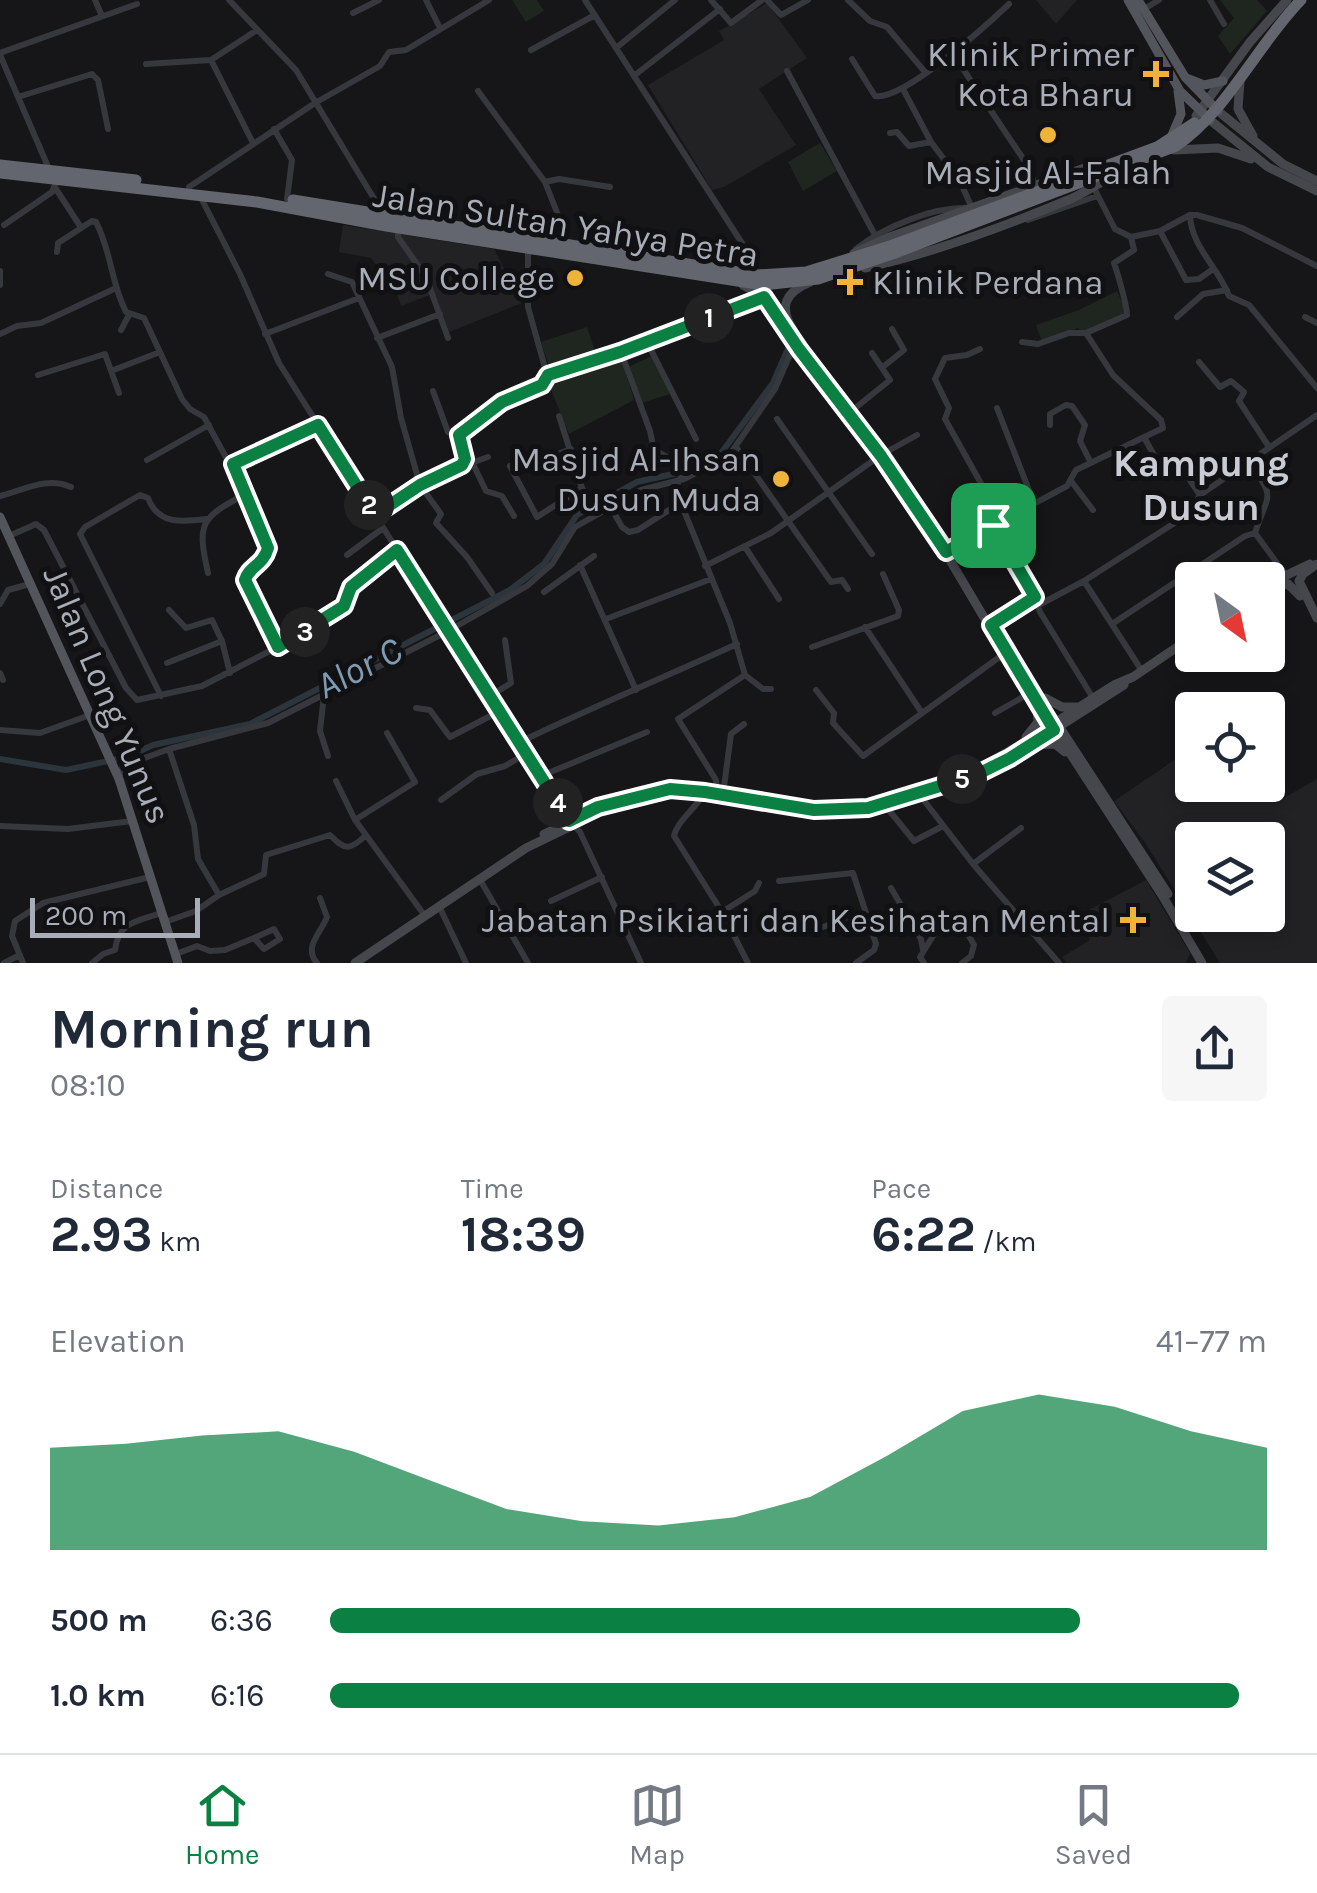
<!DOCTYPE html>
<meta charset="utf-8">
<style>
:root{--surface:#fff;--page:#f6f6f7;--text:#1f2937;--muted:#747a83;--line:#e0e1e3;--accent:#0b8043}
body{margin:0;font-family:Karla,sans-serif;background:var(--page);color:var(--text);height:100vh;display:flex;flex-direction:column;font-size:38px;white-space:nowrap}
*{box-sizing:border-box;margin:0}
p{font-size:32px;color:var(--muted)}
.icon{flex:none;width:55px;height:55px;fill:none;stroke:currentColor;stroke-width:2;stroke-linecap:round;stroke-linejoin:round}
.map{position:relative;height:963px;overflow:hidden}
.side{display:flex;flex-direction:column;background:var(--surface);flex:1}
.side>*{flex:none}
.needle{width:65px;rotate:147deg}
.fabs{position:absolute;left:1175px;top:562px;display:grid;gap:20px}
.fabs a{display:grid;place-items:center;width:110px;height:110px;border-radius:10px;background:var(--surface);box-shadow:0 5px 15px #0003;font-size:50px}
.scale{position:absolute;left:30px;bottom:25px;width:170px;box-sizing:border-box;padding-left:10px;border:5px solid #a8adb8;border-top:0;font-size:28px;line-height:35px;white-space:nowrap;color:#a8adb8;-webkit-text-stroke:8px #111113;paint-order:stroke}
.pin{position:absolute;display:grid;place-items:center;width:85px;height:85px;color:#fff;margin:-42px;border-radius:20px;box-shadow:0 5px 15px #0006}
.km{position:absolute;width:50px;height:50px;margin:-25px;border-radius:50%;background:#222;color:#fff;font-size:28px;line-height:50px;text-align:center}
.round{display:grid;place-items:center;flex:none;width:105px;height:105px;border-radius:10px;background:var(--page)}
.summary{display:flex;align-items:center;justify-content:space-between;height:170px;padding:0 50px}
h1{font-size:55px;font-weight:700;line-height:75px}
.stats{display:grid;grid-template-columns:repeat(3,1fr);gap:15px;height:170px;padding:10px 50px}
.stats div{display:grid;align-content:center}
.stats b{font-size:50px;font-weight:700}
.stats small{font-size:28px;font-weight:400}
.stats p{font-size:28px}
.chart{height:280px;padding:20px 50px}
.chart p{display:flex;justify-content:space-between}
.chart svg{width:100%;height:180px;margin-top:10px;fill:var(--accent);opacity:.7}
ul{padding:0 50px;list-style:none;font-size:32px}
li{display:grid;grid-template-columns:160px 120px 1fr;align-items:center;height:75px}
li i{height:25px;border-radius:12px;background:var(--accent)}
.tabs{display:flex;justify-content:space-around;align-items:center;height:140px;border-top:2px solid var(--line);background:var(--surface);font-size:28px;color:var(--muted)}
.tabs a{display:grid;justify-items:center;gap:5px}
.tabs .current{color:var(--accent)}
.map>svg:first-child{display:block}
.built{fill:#222225;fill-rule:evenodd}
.green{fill:#1e261f}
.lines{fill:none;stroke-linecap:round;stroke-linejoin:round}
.canal{stroke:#2c353b;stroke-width:6}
.street{stroke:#37383d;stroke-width:6}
.secondary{stroke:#45474d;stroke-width:9}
.primary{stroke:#53555c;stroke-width:9}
.highway{stroke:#63666e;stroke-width:11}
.highway-bridge{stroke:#63666e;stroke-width:11}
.route-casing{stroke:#fff;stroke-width:20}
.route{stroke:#0b8043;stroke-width:12}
.poi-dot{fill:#eeb338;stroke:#111113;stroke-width:4}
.labels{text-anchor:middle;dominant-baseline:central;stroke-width:10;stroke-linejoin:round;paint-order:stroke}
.poi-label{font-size:35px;fill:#a8adb8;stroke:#111113;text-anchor:end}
.street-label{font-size:35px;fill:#a8adb8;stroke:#111113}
.neighbourhood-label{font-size:38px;font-weight:bold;fill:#c9ccd4;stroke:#111113}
.water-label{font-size:38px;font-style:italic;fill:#809ab2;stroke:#111113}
</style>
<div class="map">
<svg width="1317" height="963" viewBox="0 0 1317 963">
<rect width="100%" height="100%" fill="#161618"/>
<path class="built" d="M1036 0H1077L1056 24Z
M767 3 807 58 759 89 796 145 724 187 712 190 648 85 724 40 719 31Z
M343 225 494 249 522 303 449 332 435 293 401 306 396 291 371 258 339 252Z
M1192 748V785H1264L1275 803 1317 779V963H1220L1146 844 1114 801ZM1192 840H1268V915H1192Z
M1146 880 1190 953 1186 963H1067L1062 957 1090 940 1077 916Z"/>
<path class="green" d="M512 0H537L544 11 526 22Z
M1220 0H1257L1267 11 1230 54 1218 36 1234 18Z
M820 143 837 171 803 191 788 162Z
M1117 291 1126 311 1123 315 1081 333 1078 328 1042 342 1036 325 1079 310Z
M587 327 595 351 549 366 541 342Z
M652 356 670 394 642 403 628 367Z
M615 358 622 361 634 400 569 434 549 385Z"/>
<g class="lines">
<path class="canal" d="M0 759 66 770 127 757 153 745 250 724 510 590 544 564 577 515 637 482 682 472 719 456 773 383 790 344"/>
<path class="street" d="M95 0 102 16
M229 0 296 70 373 197 388 214
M426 0 440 28
M585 0 749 254 756 274
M711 0 731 23 762 0
M767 0 781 15 808 0
M848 0 870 21 887 27 925 72
M1210 0 1224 24
M1144 9 1159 0
M353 13 379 0
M616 48 675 0
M531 50 595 15
M0 53 137 4
M953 54 1024 160 1035 184
M0 55 49 169
M852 59 875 96C903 101 987 25 1009 4
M211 60 253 143
M146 64 211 60 257 30
M787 71 876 237
M635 75 720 9
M478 91 545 182 560 220 558 243
M18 97 92 74 98 80 108 129
M274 129 292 160 287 199
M890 133 897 132 909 146 931 142
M545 182 559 179 610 187
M1093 186 1115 229 1131 237
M189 187 315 103 380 66 389 52 406 50 489 0
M56 189 80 226
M200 196 240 274 279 363 566 817 580 832 641 963
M1190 215C1191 247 1219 268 1229 296L1249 305 1317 388
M1028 220 1097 196
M4 225 52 192 57 180
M398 228V237L426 277 448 338
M1160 231 1186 280 1199 279 1213 269
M1131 237 1160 231 1190 215H1197L1242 228 1317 266
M528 247V307L547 375 621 352 762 297
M856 249C886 226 934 206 972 208L959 179 931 142 903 89
M57 252 58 243 92 221 96 222C112 253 110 280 126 312L144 318 182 399 190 409 204 417 229 463C257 464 293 438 318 425
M0 271V285
M328 274 352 282 392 367 401 418 420 485 441 514 436 523 467 557 492 593
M1177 317 1203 294 1227 290
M1305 317 1317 323
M121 330 129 315
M0 334 17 326 41 323 114 289
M265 334 359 298
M377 338 440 314
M647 342 696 439
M1022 342 1038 344 1069 333H1086L1127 315C1127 306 1118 274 1114 263L1134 250 1131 237
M980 349 967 355 945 358 935 379 949 408 945 419 1002 521
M621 352 650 431 654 450 678 463 681 477 675 489 730 623 745 675
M1199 362 1220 387 1231 381 1244 392 1239 401 1269 447
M883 367 904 350 892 329
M111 371 160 352
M38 375 105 354 119 393
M433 391 448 432 459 435
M997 408 1034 503
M849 413 890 380 872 353
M559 416 582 488 596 514
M777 419 872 554
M1050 425V414L1066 405 1072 406 1085 425 1080 441 1091 463
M1145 439 1159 464 1177 461 1200 495
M736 447 831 582 842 580 848 589
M147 460 209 425
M539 461 571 449
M1249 461C1277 501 1268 492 1255 533L1285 574
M472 462 486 491 502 496 514 516
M471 463 488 457
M233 464 268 548C263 566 249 566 245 580L278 647
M510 466 537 517 582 488
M1071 481 1093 510
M0 496C24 490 47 476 71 487
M610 506 622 527 629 532 638 530 680 503
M375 515 420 485 462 465 465 459 459 435 502 402 542 385 548 375
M993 525 1035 597 1040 612 1093 698
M9 536 36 524 44 530 126 688 137 700 202 686 291 640 343 606 351 587 397 550
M745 547 779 599
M946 551 1067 486 1076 470 1163 428 1161 420 1113 375 1086 333
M347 555 383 528
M580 565 636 690
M705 566 771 533 881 455 917 435
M208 573C197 524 200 518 244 495
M1084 581 1142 671
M544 592 594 556
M0 604 8 590 30 584
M1037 606 1084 581 1187 515 1200 495 1317 415
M169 610 186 628 212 620 222 641 230 673
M606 619 711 579
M1112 624 1245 536 1255 533
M991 625 1035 597
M865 627 922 713
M812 647 898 616 899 610 883 574
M167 663 222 641
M0 673 3 680
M745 675 763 689H771
M816 690 834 713 833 723 863 756 1005 653
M324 695 320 731 328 756
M161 696 80 534 85 527 140 495 148 498C158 525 182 522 207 519
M490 696 511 683 505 640
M416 708 430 710 450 737 500 711
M995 713 1030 693
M0 730 40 733 90 715
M520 742C592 707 665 677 737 644
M169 749 194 825 198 859 219 895
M541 776 647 732
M119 777 123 766 169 749 268 723 448 631 527 586 552 564 575 527 641 490 684 479 728 457 775 389 789 357 799 349
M336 781 355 820 425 916
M705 792C697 807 677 821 674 836L722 912 748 963
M717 793 716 780 678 719 745 675
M723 794 731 734 744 724
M919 794 973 864 1059 963
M441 800 477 774 505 766 527 753
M884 804 914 841 943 826
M355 820 415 782 387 733
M0 826 68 829 132 821
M973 864 1021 828
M479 878 528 963
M779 881 853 873 876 944 874 950 856 963
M891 888 921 939 923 950
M551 901 602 877
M439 906 466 963
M722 912 755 891 759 883
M953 921 964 927 974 945 971 956 962 963
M165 922 196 911 219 895 264 874 266 855 330 835C344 849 349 852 366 835
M805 925 823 927 865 912
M176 954 197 946 210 951 225 950 254 938 264 949 280 939 274 929 254 938
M4 963 20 955
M23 963 12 936 15 921 43 903 150 877
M92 963 103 954 115 950C119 921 136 922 161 913
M317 963C303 947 321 933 327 917L320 898
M924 963 920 957 938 928"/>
<path class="secondary" d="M1240 81 1238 109 1253 136
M1218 111 1283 164 1317 181
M1196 116 1250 42 1287 0
M1210 120 1268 167 1317 191
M1174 150 1218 148 1251 159
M854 253 887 238 1093 165
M865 268C934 253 1003 227 1068 200 1085 193 1100 182 1117 174
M743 285 764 297 931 528 1005 653 1162 895 1202 963
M793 330C778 306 786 292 810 282
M1317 564 1303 574 1299 581 1317 618
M1268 584 1310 564
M1268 589 1288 584 1300 596
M1005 643 1168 894
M1045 698 1062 707H1077
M1026 737 1038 722 1037 707
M1034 745 1055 744 1065 752
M984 771 1010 758 1124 685
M544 834 612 803
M355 963 526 848 625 800 661 790 681 789 831 811C935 810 1029 738 1114 685L1133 677 1192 637"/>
<path class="primary" d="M1128 0 1180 91 1210 120
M1138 0 1185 77 1218 111
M1189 79 1204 85 1223 81
M1172 135 1181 114 1178 91
M0 517 119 779 178 963"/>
<path class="highway" d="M0 165 136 180
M0 173 257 202 386 226 763 285 818 279 895 253
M293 200 756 275 806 272 893 245"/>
<path class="highway-bridge" d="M893 245 1157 147 1194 123
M895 253 1176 146C1225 114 1258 44 1301 0"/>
</g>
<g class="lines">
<defs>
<path id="route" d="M764 297 799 349 881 456 946 552 993 525 1035 597 991 625 1054 730 1010 758 976 775 868 808 814 810 705 792 670 789 598 807 569 821 397 550 351 587 344 606 278 647 245 580C249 566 263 566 268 548L233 464 318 425 375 515 420 485 462 465 465 459 459 435 502 402 542 385 548 375 620 352Z"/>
</defs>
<use href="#route" class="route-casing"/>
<use href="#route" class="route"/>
</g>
<g class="poi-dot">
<path d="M1151 59h10v10h10v10h-10v10h-10v-10h-10v-10h10z"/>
<circle cx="1048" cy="135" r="10"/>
<circle cx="575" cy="278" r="10"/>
<path d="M845 267h10v10h10v10h-10v10h-10v-10h-10v-10h10z"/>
<circle cx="781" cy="479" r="10"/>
<path d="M1128 905h10v10h10v10h-10v10h-10v-10h-10v-10h10z"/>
</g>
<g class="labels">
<g class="poi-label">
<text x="1134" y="54">Klinik Primer<tspan x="1134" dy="40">Kota Bharu</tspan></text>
<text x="1048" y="172" text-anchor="middle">Masjid Al-Falah</text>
<text x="555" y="278">MSU College</text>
<text x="872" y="282" text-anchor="start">Klinik Perdana</text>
<text x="761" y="459">Masjid Al-Ihsan<tspan x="761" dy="40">Dusun Muda</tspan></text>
<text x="1110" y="920">Jabatan Psikiatri dan Kesihatan Mental</text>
</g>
<g class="street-label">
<text transform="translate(566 225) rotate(9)">Jalan Sultan Yahya Petra</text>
<text transform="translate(107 695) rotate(67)">Jalan Long Yunus</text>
</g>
<g class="neighbourhood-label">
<text x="1201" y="463">Kampung<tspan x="1201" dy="44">Dusun</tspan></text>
</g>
<g class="water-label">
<text transform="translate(359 668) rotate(-27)">Alor C</text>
</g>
</g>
</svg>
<div class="fabs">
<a><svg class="needle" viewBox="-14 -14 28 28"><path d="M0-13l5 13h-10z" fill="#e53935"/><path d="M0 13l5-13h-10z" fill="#747a83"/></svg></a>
<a><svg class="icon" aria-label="locate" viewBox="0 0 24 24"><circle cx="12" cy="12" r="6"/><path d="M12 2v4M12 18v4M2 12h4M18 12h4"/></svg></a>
<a><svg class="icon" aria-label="layers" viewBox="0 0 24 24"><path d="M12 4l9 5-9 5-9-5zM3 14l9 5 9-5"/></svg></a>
</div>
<div class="scale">200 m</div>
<div class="pin" style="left:993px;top:525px;background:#1e9e55"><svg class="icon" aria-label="arrive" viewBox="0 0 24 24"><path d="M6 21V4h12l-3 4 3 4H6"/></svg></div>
<b class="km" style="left:709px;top:318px">1</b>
<b class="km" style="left:369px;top:505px">2</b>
<b class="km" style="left:305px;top:632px">3</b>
<b class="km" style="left:558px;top:803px">4</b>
<b class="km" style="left:962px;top:779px">5</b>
</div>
<section class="side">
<div class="summary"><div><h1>Morning run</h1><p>08:10</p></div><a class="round"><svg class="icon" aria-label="share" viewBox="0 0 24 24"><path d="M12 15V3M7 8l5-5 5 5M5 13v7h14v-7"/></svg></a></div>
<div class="stats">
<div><p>Distance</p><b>2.93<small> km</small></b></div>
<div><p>Time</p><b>18:39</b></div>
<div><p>Pace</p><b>6:22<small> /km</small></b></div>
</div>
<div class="chart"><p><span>Elevation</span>41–77 m</p>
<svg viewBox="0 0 160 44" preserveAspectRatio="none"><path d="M0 44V19L10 18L20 16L30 15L40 20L50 27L60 34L70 37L80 38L90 36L100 31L110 21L120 10L130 6L140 9L150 15L160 19V44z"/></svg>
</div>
<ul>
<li><b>500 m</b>6:36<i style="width:80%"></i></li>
<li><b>1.0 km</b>6:16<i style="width:97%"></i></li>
</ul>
</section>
<nav class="tabs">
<a class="current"><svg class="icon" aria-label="home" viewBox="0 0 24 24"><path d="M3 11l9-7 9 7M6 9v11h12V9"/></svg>Home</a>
<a><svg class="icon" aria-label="map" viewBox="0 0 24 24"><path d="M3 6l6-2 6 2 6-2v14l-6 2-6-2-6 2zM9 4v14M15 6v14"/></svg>Map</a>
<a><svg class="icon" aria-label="saved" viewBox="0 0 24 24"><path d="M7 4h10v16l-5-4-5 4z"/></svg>Saved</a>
</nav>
